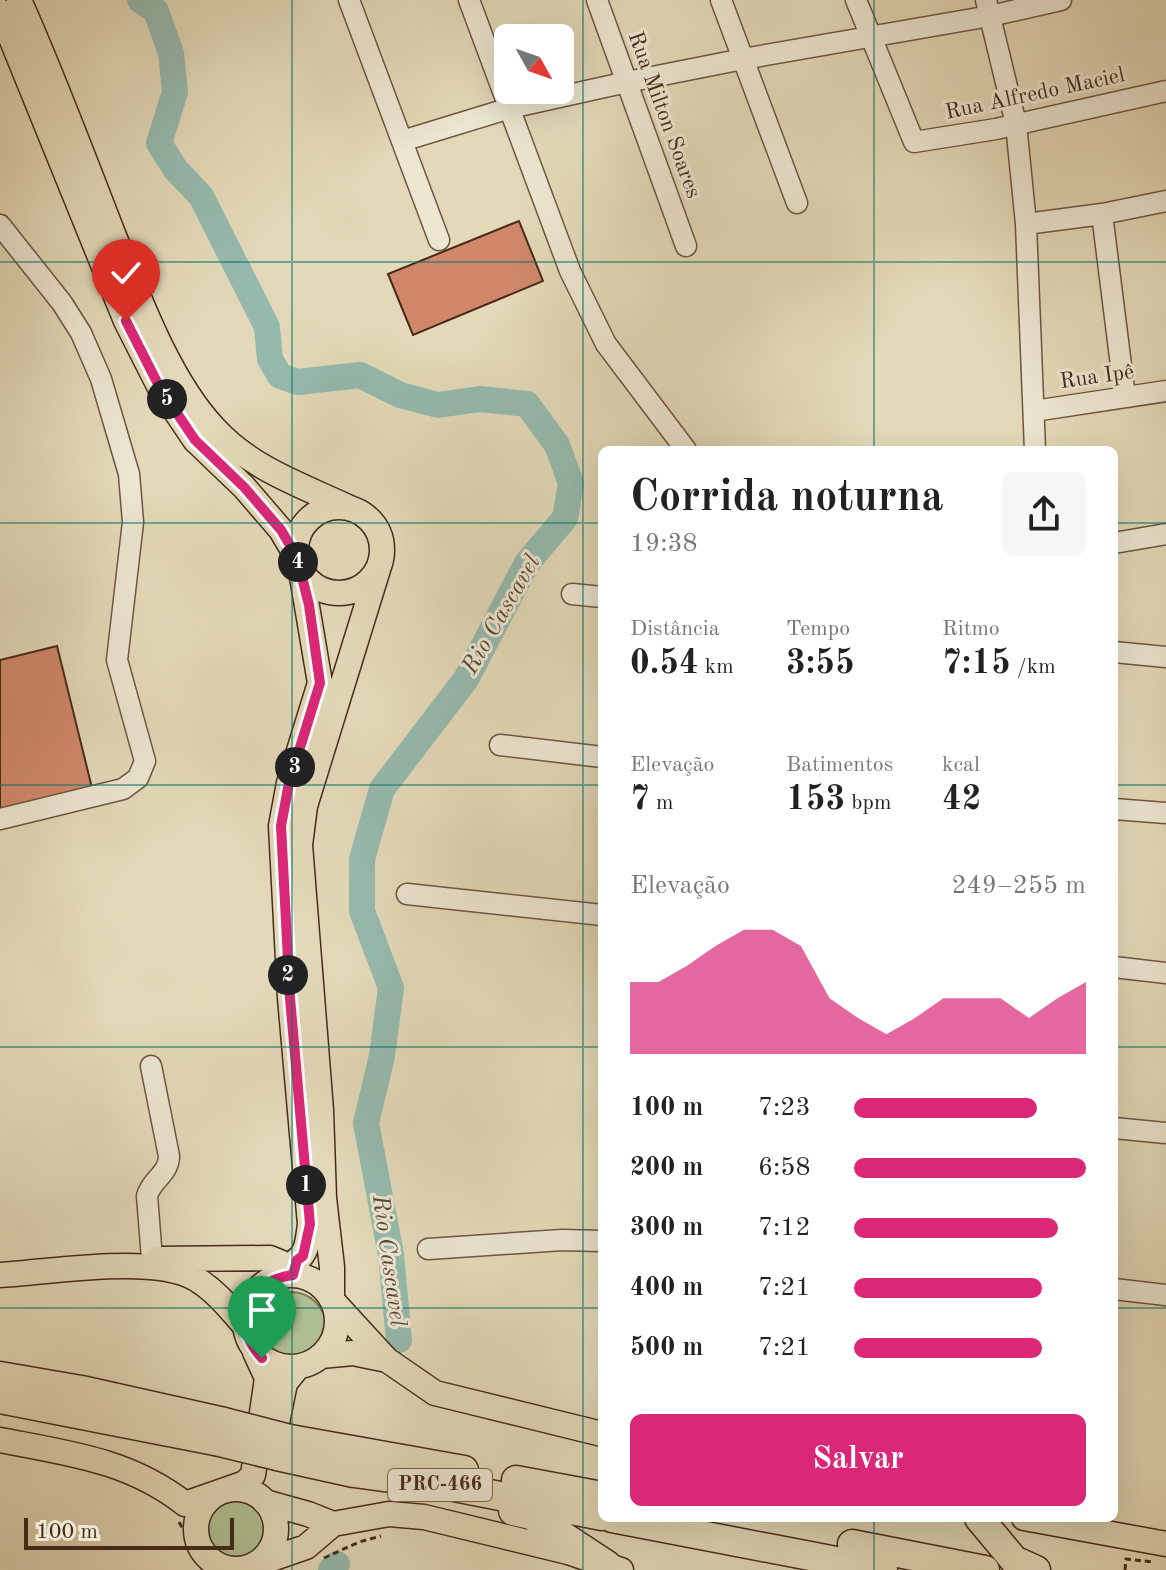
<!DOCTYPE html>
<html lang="pt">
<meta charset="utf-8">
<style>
:root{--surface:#fff;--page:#f6f6f6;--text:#222;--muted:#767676;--accent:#db2777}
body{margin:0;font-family:"Old Standard TT",serif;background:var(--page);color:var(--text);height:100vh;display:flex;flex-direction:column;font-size:30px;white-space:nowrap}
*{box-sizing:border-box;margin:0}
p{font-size:26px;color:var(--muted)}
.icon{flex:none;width:44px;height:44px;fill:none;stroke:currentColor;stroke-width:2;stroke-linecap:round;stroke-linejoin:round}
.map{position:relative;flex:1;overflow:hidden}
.side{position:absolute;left:598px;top:446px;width:520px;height:1076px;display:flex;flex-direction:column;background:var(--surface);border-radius:12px;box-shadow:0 8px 32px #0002}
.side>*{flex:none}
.needle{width:52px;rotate:130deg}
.buttons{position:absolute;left:494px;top:24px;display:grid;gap:16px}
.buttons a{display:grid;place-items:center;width:80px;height:80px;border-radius:12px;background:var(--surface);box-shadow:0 8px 32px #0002;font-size:40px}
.scale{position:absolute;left:24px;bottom:20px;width:210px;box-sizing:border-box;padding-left:8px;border:4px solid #462b1b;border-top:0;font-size:22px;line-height:28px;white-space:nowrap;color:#462b1b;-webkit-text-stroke:6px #ede6d1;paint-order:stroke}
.pin{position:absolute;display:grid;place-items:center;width:68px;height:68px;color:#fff;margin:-82px -34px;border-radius:50% 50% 50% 0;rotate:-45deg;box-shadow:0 0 8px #0007}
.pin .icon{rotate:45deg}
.km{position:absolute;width:40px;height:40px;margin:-20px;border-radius:50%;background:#222;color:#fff;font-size:22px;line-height:40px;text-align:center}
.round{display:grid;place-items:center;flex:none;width:84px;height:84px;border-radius:12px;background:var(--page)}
.headline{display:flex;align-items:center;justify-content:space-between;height:136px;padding:0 32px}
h1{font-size:44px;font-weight:800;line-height:60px}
.figures{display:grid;grid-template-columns:repeat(3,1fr);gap:12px;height:136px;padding:8px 32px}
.figures div{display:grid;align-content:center}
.figures b{font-size:34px;font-weight:800}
.figures small{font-size:22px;font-weight:400}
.figures p{font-size:22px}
.chart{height:224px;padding:16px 32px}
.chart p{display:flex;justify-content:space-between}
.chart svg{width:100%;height:144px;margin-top:8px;fill:var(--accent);opacity:.7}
.action{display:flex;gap:16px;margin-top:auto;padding:16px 32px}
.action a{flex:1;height:92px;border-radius:12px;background:var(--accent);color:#fff;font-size:32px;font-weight:800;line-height:92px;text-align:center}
ul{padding:0 32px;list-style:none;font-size:26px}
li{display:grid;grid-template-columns:128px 96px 1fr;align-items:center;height:60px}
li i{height:20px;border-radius:10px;background:var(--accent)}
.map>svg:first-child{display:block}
.green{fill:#afc093;stroke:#7a7657;stroke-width:2}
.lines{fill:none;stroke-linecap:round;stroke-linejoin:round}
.river{stroke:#95baae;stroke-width:26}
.building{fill:#d1886a;stroke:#462b1b;stroke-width:2}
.minor-casing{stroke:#6d5642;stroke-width:23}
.major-casing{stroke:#462b1b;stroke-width:27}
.highway-casing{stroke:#462b1b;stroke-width:31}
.path{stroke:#462b1b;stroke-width:3;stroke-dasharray:6 4;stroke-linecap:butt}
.minor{stroke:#ede6d1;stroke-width:20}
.major{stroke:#e3d9b8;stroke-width:24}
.highway{stroke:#e3d9b8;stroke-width:28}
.highway-bridge-casing{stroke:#462b1b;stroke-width:31;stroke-linecap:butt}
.highway-bridge{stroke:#e3d9b8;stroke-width:28}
.route-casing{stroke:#fff;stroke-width:16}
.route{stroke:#db2777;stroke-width:10}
.grid{fill:none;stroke:#0f766e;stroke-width:2;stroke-opacity:0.55}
.labels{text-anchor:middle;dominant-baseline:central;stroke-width:6;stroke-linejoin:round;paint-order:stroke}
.shield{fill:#ede6d1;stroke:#786352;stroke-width:2}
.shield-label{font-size:20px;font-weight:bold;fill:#462b1b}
.street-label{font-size:22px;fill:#462b1b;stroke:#ede6d1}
.water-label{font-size:24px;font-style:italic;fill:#564838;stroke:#ede6d1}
</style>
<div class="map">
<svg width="1166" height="1570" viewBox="0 0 1166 1570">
<rect width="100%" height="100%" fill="#e3d9b8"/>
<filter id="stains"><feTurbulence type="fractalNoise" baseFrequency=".0025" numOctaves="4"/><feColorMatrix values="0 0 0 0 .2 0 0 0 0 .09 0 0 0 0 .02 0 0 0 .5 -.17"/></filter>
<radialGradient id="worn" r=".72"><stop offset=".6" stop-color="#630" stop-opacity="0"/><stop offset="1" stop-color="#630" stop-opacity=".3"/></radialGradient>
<path class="green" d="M256 1327a35 35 0 1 1 70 0a35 35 0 1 1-70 0Z
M203 1529a33 33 0 1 1 66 0a33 33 0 1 1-66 0Z"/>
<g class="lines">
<path class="river" d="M140 0 156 11 171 53 175 92 159 143 176 170 201 196 267 327 270 359 280 376 298 382 360 375 400 395 438 405 480 399 527 404 557 445 571 483 565 518 527 563 466 679 382 789 362 859V911L391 988 382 1056 366 1123 391 1255 399 1340
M331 1570 337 1564"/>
</g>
<path class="building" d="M519 221 543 281 413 335 388 274Z
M57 646 92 788 0 811V660Z"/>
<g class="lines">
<defs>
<path id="minor" d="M349 0 439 240
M469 0 570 271 606 344 686 450
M597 0 686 246
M721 0 797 203
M856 0 914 142 996 129 1166 91
M986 0 1016 124 1026 224 1035 450
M402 141 510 108 627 82 743 59 990 16 1061 0
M1102 214 1125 397
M1026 224 1102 214 1166 201
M0 225 62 303 81 333 101 379 129 474 133 522 117 660 145 761 138 778 123 789 0 819
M1034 411 1166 391
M1114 543 1166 534
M572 594 602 597
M1114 652 1166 657
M500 745 602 757
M1114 809 1166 813
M407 894 602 915
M1114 967 1166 973
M151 1066 169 1156C169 1174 151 1180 147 1196L152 1259
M1114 1128 1166 1133
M428 1249 562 1240 602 1241
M1114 1289 1166 1295"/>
<path id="major" d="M19 0C53 76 82 154 112 231 137 293 168 380 215 429 252 469 301 485 350 508
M0 11 126 321 160 388 195 440 244 487 281 530 297 557
M296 550a43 43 0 1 1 86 0a43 43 0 1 1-86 0Z
M380 563 305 806 300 845 321 1110 324 1198 332 1267V1300L387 1360 435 1393 602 1434
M158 1259 270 1258 282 1263 293 1275
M0 1275C50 1272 155 1254 196 1279 216 1291 230 1309 245 1326
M293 1275 297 1260C308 1253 308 1237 310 1224L290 998 281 826 289 783 320 683 301 571
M245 1321a46 46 0 1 1 92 0a46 46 0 1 1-92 0Z
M321 1356 353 1353 387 1360
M0 1440C67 1453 129 1460 185 1504
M271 1452 285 1383 298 1367
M196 1529a40 40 0 1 1 80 0a40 40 0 1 1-80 0Z
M265 1502 308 1514 333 1524
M185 1504 245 1483 253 1475 267 1378 255 1352
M1024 1518 1166 1544
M251 1566 306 1547 333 1524 389 1514 424 1517 568 1552 621 1570"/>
<path id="highway" d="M0 1376 81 1390 224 1422
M0 1399 215 1441
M290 1439 464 1470
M277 1456 354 1473 449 1486 602 1516
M516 1480 602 1496
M513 1511 531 1515 607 1565
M612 1518 883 1570
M979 1518 1014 1560 1036 1570
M852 1544 985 1570"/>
</defs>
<use href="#minor" class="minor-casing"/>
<use href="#major" class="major-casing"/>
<use href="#highway" class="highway-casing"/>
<path class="path" d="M179 1522 196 1552 220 1570
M324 1558 359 1542 381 1536
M1125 1570 1126 1559 1153 1562"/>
<use href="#minor" class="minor"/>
<use href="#major" class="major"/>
<use href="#highway" class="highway"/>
<defs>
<path id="highway-bridge" d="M224 1422 290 1439
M215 1441 277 1456"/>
</defs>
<use href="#highway-bridge" class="highway-bridge-casing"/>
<use href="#highway-bridge" class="highway-bridge"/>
</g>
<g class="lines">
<defs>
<path id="route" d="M126 321 160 388 195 440 244 487 281 530 297 557 309 605 320 683 289 783 281 826 290 998 310 1224 303 1256 297 1260 293 1275C247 1281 229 1322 262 1358"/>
</defs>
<use href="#route" class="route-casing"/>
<use href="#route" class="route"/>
</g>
<path class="grid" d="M292 0V1570M583 0V1570M874 0V450M0 262H1166M0 523H602M1114 523H1166M0 785H602M1114 785H1166M0 1047H602M1114 1047H1166M0 1308H602M1114 1308H1166M874 1518V1570"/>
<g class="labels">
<rect class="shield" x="388" y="1469" width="104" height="32" rx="6"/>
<g class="shield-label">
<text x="440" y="1485">PRC-466</text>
</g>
<g class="street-label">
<text transform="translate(1035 94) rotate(-12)">Rua Alfredo Maciel</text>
<text transform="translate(664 115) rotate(70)">Rua Milton Soares</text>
<text transform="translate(1097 377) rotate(-8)">Rua Ipê</text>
</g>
<g class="water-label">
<text transform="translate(502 615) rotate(-60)">Rio Cascavel</text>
<text transform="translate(388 1261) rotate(82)">Rio Cascavel</text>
</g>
</g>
<rect width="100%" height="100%" filter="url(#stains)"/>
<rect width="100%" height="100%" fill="url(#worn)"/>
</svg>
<div class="buttons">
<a><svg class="needle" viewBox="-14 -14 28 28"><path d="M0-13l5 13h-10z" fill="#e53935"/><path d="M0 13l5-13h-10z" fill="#767676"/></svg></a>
</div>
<div class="scale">100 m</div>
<div class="pin" style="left:262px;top:1358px;background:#1e9e55"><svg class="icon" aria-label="arrive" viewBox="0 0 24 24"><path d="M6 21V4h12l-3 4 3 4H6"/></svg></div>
<div class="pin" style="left:126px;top:321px;background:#d93025"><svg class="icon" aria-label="check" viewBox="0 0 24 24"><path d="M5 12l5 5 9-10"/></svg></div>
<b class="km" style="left:306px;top:1185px">1</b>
<b class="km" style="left:288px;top:975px">2</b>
<b class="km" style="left:295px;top:767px">3</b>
<b class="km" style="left:298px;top:562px">4</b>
<b class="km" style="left:167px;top:399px">5</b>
<section class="side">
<div class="headline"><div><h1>Corrida noturna</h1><p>19:38</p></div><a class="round"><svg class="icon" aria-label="share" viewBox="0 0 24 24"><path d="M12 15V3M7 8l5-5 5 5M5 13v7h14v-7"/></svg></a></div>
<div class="figures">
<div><p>Distância</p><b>0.54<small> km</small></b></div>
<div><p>Tempo</p><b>3:55</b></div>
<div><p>Ritmo</p><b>7:15<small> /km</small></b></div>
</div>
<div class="figures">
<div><p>Elevação</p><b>7<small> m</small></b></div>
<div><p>Batimentos</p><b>153<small> bpm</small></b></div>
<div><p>kcal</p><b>42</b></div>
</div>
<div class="chart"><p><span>Elevação</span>249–255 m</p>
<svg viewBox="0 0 160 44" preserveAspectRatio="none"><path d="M0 44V22L10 22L20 17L30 11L40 6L50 6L60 11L70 27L80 33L90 38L100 33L110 27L120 27L130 27L140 33L150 27L160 22V44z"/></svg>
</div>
<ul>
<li><b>100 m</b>7:23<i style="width:79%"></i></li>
<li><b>200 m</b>6:58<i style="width:100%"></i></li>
<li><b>300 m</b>7:12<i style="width:88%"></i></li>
<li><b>400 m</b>7:21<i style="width:81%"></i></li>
<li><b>500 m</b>7:21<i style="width:81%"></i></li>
</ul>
<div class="action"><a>Salvar</a></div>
</section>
</div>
